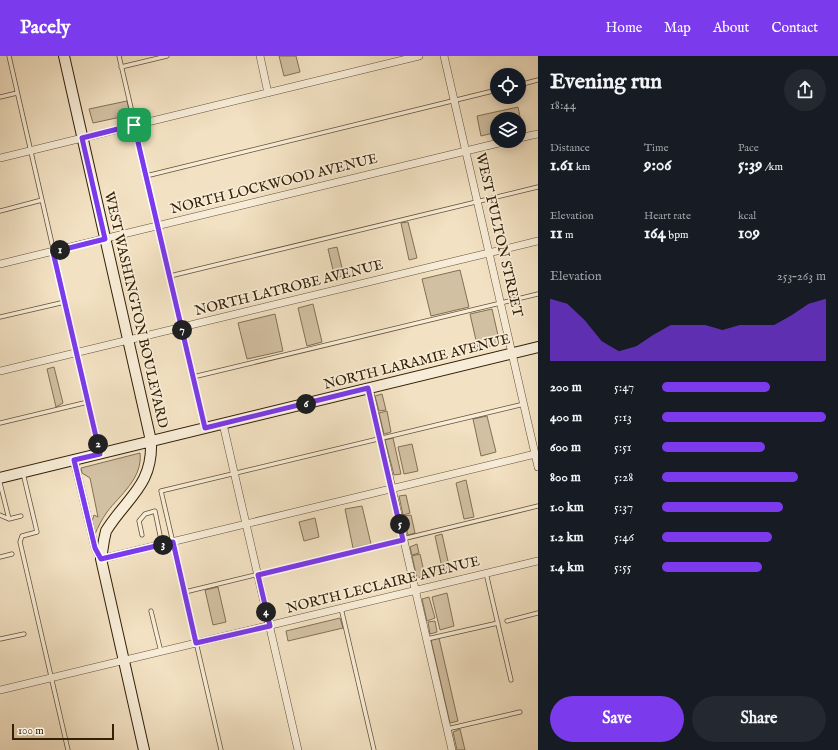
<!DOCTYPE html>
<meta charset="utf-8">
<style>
:root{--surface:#171b24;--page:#242831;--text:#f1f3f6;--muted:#9ea1a6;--accent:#7c3aed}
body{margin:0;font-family:"IM FELL English",serif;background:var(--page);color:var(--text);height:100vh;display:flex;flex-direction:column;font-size:15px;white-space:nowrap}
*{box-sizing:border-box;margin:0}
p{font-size:13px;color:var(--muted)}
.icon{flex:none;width:22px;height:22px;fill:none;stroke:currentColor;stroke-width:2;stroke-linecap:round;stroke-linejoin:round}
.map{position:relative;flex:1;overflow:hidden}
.side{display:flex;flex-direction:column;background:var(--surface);width:300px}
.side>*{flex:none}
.buttons{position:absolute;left:490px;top:12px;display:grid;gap:8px}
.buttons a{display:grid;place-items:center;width:36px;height:36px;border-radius:50%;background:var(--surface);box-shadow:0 2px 10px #0003;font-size:20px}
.scale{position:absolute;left:12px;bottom:10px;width:102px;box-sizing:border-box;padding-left:4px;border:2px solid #332006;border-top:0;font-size:11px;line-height:14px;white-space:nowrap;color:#332006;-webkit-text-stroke:3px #f7ecd7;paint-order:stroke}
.pin{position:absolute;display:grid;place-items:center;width:34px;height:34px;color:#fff;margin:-17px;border-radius:8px;box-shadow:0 2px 6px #0006}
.km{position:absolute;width:20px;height:20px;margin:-10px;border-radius:50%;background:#222;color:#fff;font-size:11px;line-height:20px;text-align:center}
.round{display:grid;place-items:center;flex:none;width:42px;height:42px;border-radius:21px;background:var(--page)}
.headline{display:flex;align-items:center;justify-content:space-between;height:68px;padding:0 12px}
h1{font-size:22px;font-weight:700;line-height:30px}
.metrics{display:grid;grid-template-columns:repeat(3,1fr);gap:6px;height:68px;padding:4px 12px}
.metrics div{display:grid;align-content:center}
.metrics b{font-size:17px;font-weight:700}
.metrics small{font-size:11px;font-weight:400}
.metrics p{font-size:11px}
.chart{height:112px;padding:8px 12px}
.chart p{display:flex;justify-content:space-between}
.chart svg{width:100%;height:72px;margin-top:4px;fill:var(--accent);opacity:.7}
.button{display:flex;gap:8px;margin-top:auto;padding:8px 12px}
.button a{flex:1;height:46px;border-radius:24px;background:var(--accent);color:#fff;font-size:16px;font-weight:700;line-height:46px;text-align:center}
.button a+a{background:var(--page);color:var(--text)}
ul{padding:0 12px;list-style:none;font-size:13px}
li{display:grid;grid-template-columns:64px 48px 1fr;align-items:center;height:30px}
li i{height:10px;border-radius:5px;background:var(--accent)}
header{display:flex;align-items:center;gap:24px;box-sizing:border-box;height:56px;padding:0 20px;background:var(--accent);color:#fff}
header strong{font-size:19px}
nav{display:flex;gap:22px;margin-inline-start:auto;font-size:14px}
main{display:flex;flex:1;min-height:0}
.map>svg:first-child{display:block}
.green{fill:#d2c0a2;stroke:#827054}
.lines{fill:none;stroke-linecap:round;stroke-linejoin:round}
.lane-casing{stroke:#635035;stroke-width:5}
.street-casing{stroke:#635035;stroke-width:8}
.secondary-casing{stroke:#332006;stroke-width:12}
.lane{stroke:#f7ecd7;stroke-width:3.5}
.street{stroke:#f7ecd7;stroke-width:7}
.secondary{stroke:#f7ecd7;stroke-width:10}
.route-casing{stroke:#fff;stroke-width:8}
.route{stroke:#7c3aed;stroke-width:5}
.labels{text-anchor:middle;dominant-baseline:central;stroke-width:3.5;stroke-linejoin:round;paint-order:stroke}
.street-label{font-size:14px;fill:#332006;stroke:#f7ecd7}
</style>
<header>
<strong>Pacely</strong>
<nav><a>Home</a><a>Map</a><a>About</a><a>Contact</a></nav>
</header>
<main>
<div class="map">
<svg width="538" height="694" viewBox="0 0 538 694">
<rect width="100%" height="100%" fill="#f2e1c2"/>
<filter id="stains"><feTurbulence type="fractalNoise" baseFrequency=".005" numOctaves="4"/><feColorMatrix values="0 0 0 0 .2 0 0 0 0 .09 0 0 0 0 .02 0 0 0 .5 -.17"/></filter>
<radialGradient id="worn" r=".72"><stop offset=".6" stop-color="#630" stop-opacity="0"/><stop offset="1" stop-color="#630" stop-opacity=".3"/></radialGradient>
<path class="green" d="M279 0H296L300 16 284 20Z
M127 45 130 59 93 67 89 53Z
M518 51 522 70 519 71V63H497V76L481 80 477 60Z
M408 166 417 202 409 204 401 167Z
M337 191 344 220 335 222 328 193Z
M460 214 469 251 431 260 422 223Z
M313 248 322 286 307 290 298 252Z
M492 253 500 288 478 293 470 258Z
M275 258 283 295 247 303 238 267Z
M54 311 63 347 56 351 47 313Z
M382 338 386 354 379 355 375 340Z
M387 355 391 376 384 378 379 357Z
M487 360 496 396 481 400 473 363Z
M393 382 401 418 394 419 385 384Z
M412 388 418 415 404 418 398 391Z
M140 397C143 422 120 439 107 456 102 463 98 471 95 478L92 465 94 459 98 461 90 422 82 417 81 412Z
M466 424 474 461 464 463 456 427Z
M406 439 410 457 403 459 399 440Z
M362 450 371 488 353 492 345 453Z
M411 459 415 477 408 479 403 460Z
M315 462 319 481 304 485 299 466Z
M442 478 450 514 443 516 435 480Z
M417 488 419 497 412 499 410 491Z
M420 498 425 520 417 522 412 500Z
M218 531 226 566 213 569 205 534Z
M447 537 454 570 440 574 432 541Z
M429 541 435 562 427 565 422 543Z
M340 562 343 572 288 585 286 575Z
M435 565 437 576 430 578 428 566Z
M439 582 458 665 450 667 431 584Z
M460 673 465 694H457L453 676Z"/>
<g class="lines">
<defs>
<path id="lane" d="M9 0 100 397
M119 0 205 371
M121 11 167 0
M519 29 538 24
M0 41 17 37
M146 120 497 34
M0 155 42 144
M170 220 538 131
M0 261 65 246
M193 321 538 238
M0 367 88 346
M23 417 37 476 22 480 20 486 68 694
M0 427 9 463 0 459
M9 463 21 460
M142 479 139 465 145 458 155 455 162 489
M0 501 12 498
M486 517 511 624
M185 536 538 450
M341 552 374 694
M151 555 161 596
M507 565 538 557
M0 583 24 578
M427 583 498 567
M447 673 520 656
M221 694 161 435 524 348"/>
<path id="street" d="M260 0 268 37
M444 0 538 411
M519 82 538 78
M0 102 419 0
M0 208 507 85
M0 315 538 185
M369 332 452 694
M223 368 298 694
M74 404 95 492 101 503 535 398
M0 634 538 505"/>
<path id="secondary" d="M64 0 151 385C153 430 127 441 106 475L104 484 101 503 144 694
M0 422 538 291"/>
</defs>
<use href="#lane" class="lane-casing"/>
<use href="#street" class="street-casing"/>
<use href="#secondary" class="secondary-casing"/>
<use href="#lane" class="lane"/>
<use href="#street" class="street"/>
<use href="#secondary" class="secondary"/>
</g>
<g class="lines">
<defs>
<path id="route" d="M134 69 205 372 368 332 403 484 258 519 270 570 196 587 173 486 101 503 95 492 74 404 100 398 53 196 105 183 82 82Z"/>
</defs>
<use href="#route" class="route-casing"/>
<use href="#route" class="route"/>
</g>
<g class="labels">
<g class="street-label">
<text transform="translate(274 128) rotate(-14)">NORTH LOCKWOOD AVENUE</text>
<text transform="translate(499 179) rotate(77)">WEST FULTON STREET</text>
<text transform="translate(289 232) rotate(-14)">NORTH LATROBE AVENUE</text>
<text transform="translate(136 254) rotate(77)">WEST WASHINGTON BOULEVARD</text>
<text transform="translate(417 306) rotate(-14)">NORTH LARAMIE AVENUE</text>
<text transform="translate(383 529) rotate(-14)">NORTH LECLAIRE AVENUE</text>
</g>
</g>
<rect width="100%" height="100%" filter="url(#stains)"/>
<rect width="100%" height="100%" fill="url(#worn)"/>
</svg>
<div class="buttons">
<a><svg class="icon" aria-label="locate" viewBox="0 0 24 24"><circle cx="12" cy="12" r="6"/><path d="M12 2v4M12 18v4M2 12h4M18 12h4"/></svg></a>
<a><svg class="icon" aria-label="layers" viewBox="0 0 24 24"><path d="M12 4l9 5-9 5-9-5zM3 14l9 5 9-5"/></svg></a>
</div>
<div class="scale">100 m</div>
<div class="pin" style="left:134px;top:69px;background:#1e9e55"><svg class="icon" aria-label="arrive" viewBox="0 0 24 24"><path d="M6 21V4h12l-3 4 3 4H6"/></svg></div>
<b class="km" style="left:60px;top:194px">1</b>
<b class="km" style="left:98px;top:388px">2</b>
<b class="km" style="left:163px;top:489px">3</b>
<b class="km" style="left:266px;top:556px">4</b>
<b class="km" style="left:400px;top:468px">5</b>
<b class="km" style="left:306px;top:348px">6</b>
<b class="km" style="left:182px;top:274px">7</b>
</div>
<section class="side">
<div class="headline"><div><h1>Evening run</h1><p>18:44</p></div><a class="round"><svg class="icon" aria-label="share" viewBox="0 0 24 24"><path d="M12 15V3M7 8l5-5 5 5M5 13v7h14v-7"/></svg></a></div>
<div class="metrics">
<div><p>Distance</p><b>1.61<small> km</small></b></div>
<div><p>Time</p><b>9:06</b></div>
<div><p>Pace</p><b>5:39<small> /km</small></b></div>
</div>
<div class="metrics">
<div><p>Elevation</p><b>11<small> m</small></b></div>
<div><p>Heart rate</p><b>164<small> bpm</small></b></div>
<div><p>kcal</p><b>109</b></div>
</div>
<div class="chart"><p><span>Elevation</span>253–263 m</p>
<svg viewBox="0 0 160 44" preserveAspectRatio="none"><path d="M0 44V6L10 9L20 19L30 32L40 38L50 35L60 28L70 22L80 22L90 22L100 25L110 22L120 22L130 22L140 16L150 9L160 6V44z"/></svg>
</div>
<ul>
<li><b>200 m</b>5:47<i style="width:66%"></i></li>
<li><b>400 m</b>5:13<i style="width:100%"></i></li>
<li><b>600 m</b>5:51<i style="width:63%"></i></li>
<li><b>800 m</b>5:28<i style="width:83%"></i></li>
<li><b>1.0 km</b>5:37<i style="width:74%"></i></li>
<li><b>1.2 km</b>5:46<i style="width:67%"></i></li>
<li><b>1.4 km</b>5:55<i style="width:61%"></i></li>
</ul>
<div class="button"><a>Save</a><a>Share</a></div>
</section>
</main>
